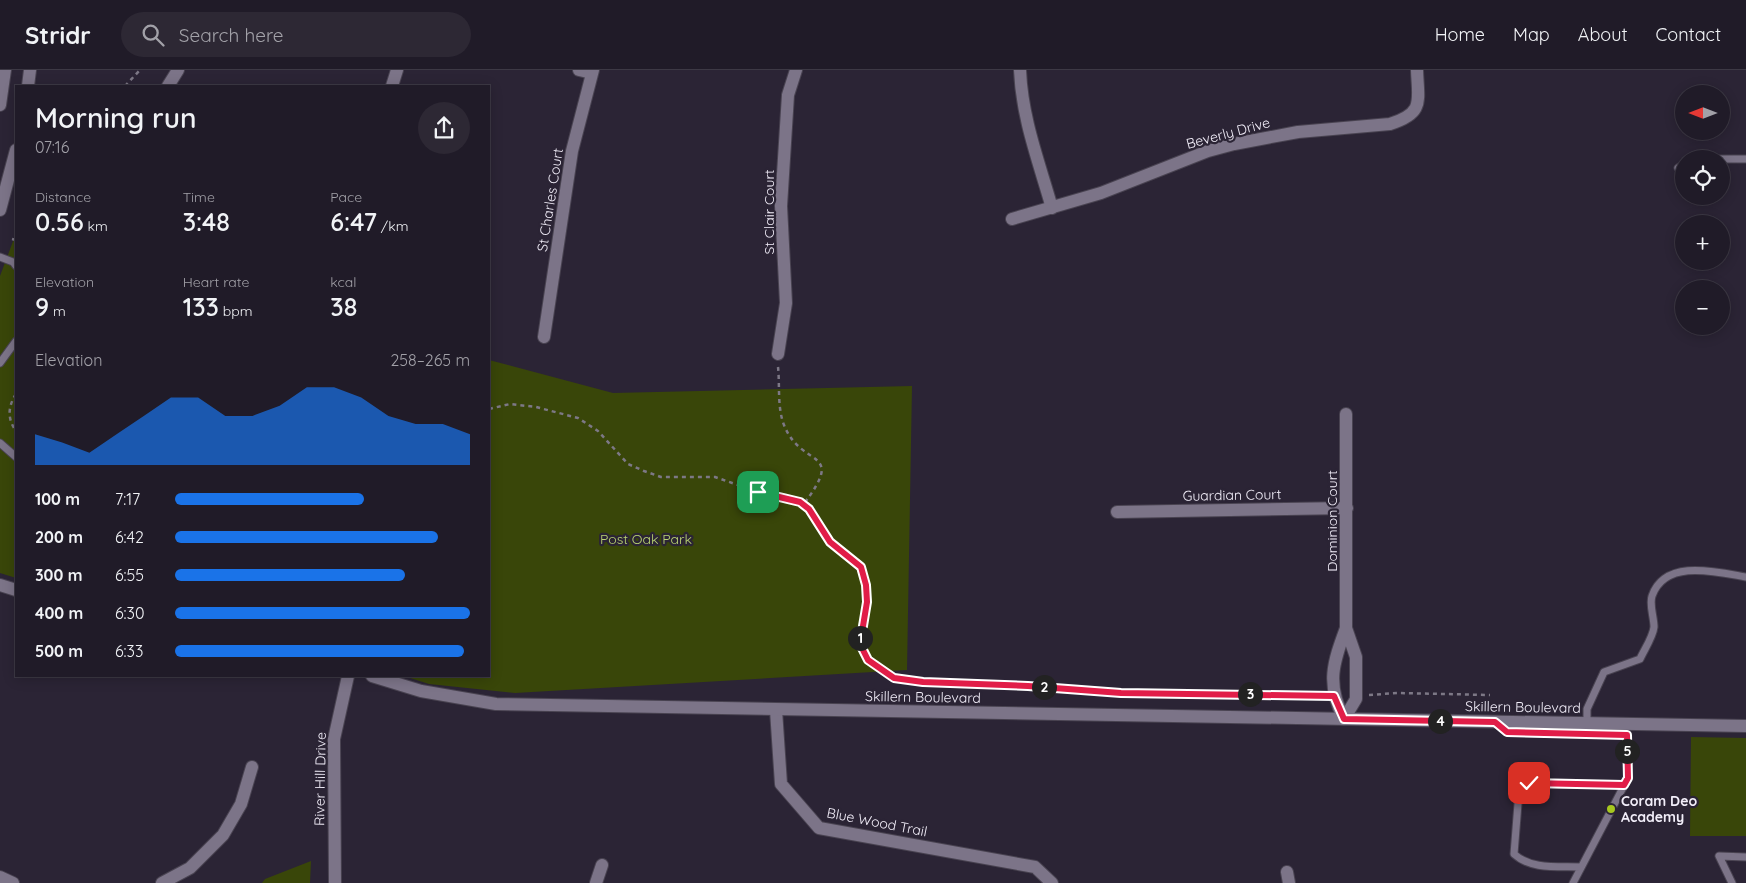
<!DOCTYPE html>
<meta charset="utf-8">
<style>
:root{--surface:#201b28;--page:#2d2834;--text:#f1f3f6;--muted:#a2a1a8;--line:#3d3945;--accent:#1a73e8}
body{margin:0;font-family:Quicksand,sans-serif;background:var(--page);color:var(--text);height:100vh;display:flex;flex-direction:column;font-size:19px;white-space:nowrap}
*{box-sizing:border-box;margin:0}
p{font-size:16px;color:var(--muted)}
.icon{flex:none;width:28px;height:28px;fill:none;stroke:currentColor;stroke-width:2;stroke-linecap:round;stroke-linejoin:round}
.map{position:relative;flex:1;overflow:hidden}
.side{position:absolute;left:15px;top:15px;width:475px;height:592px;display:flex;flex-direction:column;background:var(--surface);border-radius:0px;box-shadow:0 2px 12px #0003,0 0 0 1px var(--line)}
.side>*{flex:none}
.needle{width:32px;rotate:270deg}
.buttons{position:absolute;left:1675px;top:15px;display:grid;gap:10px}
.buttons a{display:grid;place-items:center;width:55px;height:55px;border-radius:50%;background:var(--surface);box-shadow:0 2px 12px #0003,0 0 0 1px var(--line);font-size:25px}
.pin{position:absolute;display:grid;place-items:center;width:42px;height:42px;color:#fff;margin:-21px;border-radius:10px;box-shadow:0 2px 8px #0006}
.km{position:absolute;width:25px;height:25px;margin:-12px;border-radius:50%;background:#222;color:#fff;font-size:14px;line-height:25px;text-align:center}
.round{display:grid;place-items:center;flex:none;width:52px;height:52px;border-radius:26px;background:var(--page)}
.head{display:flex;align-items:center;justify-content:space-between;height:85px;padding:0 20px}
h1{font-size:28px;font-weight:600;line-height:38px}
.figures{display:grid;grid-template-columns:repeat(3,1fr);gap:8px;height:85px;padding:5px 20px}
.figures div{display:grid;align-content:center}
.figures b{font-size:25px;font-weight:600}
.figures small{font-size:14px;font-weight:400}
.figures p{font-size:14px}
.chart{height:140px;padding:10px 20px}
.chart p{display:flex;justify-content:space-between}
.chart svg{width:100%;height:90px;margin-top:5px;fill:var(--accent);opacity:.7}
ul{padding:0 20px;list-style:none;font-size:16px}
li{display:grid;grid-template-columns:80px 60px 1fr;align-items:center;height:38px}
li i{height:12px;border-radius:6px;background:var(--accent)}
header{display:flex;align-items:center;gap:30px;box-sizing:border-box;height:70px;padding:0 25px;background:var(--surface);border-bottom:1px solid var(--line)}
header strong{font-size:24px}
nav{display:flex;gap:28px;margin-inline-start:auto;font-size:18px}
.search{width:350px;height:45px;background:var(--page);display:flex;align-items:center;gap:12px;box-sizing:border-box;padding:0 18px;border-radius:28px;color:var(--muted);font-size:19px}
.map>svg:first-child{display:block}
.green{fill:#394609}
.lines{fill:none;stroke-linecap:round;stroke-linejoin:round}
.service-casing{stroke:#494351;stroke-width:9}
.minor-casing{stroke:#494351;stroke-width:14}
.tertiary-casing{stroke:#494351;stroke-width:14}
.secondary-casing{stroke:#494351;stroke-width:14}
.path{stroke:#7d7886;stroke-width:2.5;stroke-dasharray:4 4;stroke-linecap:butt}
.service{stroke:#7c7488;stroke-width:7}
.minor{stroke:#7c7488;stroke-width:12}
.tertiary{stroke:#7c7488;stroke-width:12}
.secondary{stroke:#7c7488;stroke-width:12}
.route-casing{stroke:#fff;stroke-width:10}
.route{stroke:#e11d48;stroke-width:6}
.poi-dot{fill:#a7c81f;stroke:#2b2435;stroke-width:2}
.labels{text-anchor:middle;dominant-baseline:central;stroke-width:4.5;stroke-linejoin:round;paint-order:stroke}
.street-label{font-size:14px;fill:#f2eef9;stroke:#2b2435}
.park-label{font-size:14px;fill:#bbd473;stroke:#2b2435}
.poi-label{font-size:14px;font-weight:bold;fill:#f2eef9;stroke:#2b2435;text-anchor:start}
</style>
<header>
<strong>Stridr</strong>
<div class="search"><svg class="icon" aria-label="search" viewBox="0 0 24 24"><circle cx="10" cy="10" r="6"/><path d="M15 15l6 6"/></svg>Search here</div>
<nav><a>Home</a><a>Map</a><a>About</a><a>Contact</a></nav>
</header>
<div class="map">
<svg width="1746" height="813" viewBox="0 0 1746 813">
<rect width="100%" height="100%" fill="#2b2435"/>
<path class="green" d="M15 166H16V508L0 503V206Z
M489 290 613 323 912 316 907 600 515 623 429 614 404 606H489Z
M1691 667 1746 668V766H1690Z
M311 791 310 813H262L265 809Z"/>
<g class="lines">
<defs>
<path id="service" d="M1702 89H1746
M1678 98 1684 94
M0 187 13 192 16 196
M0 293 16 271
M0 373 16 387
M1495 652 1507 662 1627 665 1628 708 1573 813
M1587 655V639L1604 602 1640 589C1644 580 1653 567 1654 557 1654 547 1649 535 1652 526 1665 488 1717 502 1746 507
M1581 797C1559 796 1531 800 1514 784L1519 721 1521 716 1529 713 1624 715
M1732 813 1719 786 1746 787"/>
<path id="minor" d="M579 0 592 3
M1020 0C1022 49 1039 92 1052 138
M168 16 178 0
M392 16 397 0
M1012 149 1101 123 1208 81 1234 74 1298 62 1390 54C1425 43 1418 31 1417 0
M544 267 572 81 593 0
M778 284 786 233 781 136 788 25 796 0
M1117 442 1347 438
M776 640 781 714 819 758 1035 797 1052 813
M1344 649 1356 629V587L1346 558V344
M1344 649C1326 614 1333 593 1346 558
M1287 802 1289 813
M0 807 13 813
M162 813 190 798 223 765 241 734 252 697
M596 813 602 795"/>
<path id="tertiary" d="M0 515 16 520
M372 606 421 621 496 634 1746 656
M335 813 334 669 348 606"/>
<path id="secondary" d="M28 16 30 0
M0 35 5 0
M0 140 16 80"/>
</defs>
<use href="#service" class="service-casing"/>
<use href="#minor" class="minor-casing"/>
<use href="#tertiary" class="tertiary-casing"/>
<use href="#secondary" class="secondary-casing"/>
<path class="path" d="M125 16 140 0
M12 169 16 170
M778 297C780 315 777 337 784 355 802 400 847 377 803 435
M16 324C8 336 7 349 16 361
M489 339 510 334 536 337 578 348 598 361 628 394 644 401 661 407H715L758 422 799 432 809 439 830 472 861 497 866 515 867 532 860 574 868 590 894 608 923 612 1028 616 1121 623 1323 626
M1369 625 1397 623 1490 625"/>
<use href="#service" class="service"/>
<use href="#minor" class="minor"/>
<use href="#tertiary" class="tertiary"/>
<use href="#secondary" class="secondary"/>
</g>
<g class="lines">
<defs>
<path id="route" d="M758 422 800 432 809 439 830 472 861 497 866 515 867 532 860 574 868 590 894 608 923 612 1028 616 1121 623 1334 626 1344 649 1495 652 1507 662 1627 665 1628 708 1624 715 1529 713"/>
</defs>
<use href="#route" class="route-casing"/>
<use href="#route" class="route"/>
</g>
<circle class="poi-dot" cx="1611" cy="739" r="5"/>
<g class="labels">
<g class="street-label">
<text transform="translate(1228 63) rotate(-15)">Beverly Drive</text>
<text transform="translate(550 130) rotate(-81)">St Charles Court</text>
<text transform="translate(769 142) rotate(-90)">St Clair Court</text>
<text transform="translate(1232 425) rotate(-1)">Guardian Court</text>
<text transform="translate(1332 451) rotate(-90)">Dominion Court</text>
<text transform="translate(923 627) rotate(1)">Skillern Boulevard</text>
<text transform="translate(1523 637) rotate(1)">Skillern Boulevard</text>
<text transform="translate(320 709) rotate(-89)">River Hill Drive</text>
<text transform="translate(877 752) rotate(11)">Blue Wood Trail</text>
</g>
<g class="park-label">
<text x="646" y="469">Post Oak Park</text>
</g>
<g class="poi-label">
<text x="1621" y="731">Coram Deo<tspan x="1621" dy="16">Academy</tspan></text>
</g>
</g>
</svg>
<div class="buttons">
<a><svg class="needle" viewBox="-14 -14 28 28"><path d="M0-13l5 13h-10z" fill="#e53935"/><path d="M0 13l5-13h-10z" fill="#a2a1a8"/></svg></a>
<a><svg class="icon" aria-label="locate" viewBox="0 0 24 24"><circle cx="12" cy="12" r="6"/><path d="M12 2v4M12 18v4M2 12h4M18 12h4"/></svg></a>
<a>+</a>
<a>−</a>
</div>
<div class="pin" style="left:758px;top:422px;background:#1e9e55"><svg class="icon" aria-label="arrive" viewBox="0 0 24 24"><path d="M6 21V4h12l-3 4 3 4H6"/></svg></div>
<div class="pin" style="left:1529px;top:713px;background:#d93025"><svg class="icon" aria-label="check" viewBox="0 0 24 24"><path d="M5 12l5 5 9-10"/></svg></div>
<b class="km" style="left:860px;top:568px">1</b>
<b class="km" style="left:1044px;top:617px">2</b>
<b class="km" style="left:1250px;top:624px">3</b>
<b class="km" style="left:1440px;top:651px">4</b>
<b class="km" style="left:1627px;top:681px">5</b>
<section class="side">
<div class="head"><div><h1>Morning run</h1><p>07:16</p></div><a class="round"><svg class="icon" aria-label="share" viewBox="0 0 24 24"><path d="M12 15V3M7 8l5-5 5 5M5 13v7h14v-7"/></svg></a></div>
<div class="figures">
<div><p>Distance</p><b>0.56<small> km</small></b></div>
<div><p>Time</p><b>3:48</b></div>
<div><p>Pace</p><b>6:47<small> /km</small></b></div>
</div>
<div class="figures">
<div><p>Elevation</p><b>9<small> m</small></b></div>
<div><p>Heart rate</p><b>133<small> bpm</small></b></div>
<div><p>kcal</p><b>38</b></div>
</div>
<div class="chart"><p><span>Elevation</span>258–265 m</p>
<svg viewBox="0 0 160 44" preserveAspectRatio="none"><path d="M0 44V29L10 33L20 38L30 29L40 20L50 11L60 11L70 20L80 20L90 15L100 6L110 6L120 11L130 20L140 24L150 24L160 29V44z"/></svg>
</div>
<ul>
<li><b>100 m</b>7:17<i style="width:64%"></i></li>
<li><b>200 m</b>6:42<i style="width:89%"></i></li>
<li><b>300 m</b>6:55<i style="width:78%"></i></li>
<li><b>400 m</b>6:30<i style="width:100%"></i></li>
<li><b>500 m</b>6:33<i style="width:98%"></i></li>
</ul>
</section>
</div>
